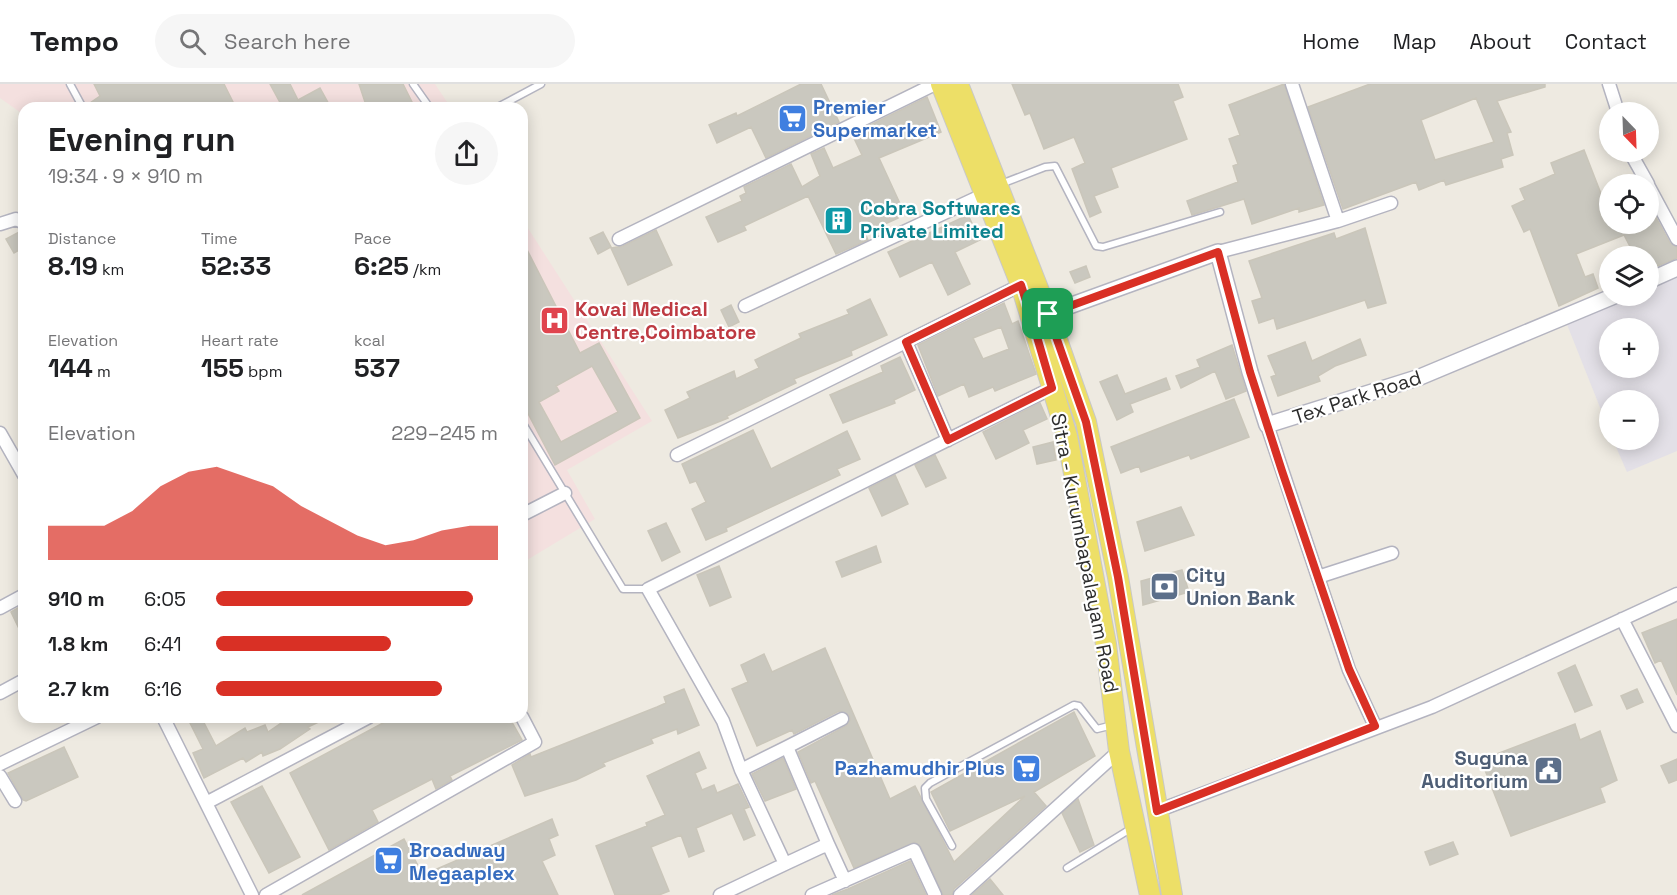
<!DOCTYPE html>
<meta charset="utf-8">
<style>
:root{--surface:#fff;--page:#f6f6f6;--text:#202124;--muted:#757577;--line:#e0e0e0;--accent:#d93025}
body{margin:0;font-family:"Space Grotesk",sans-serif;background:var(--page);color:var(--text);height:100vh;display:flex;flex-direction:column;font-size:22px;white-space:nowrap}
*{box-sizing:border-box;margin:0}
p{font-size:20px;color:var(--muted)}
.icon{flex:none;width:33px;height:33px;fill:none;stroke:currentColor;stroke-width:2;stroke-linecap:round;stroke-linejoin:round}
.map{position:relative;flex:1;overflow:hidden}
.details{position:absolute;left:18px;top:18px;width:510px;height:621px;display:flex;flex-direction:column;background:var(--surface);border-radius:18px;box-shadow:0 3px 15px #0003}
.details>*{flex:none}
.needle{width:39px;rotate:157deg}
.tools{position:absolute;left:1599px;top:18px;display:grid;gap:12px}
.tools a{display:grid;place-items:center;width:60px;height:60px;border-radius:50%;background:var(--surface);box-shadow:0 3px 15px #0003;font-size:30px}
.pin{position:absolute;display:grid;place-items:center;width:51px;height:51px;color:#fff;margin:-26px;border-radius:12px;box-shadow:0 3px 9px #0006}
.round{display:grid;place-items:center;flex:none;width:63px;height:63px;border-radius:32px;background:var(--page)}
.head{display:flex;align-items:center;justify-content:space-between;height:102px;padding:0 30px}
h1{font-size:33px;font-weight:700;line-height:45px}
.figures{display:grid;grid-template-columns:repeat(3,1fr);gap:9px;height:102px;padding:6px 30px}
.figures div{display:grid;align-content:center}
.figures b{font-size:26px;font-weight:700}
.figures small{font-size:16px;font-weight:400}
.figures p{font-size:16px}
.chart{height:168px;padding:12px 30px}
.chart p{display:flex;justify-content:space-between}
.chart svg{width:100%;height:108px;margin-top:6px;fill:var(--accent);opacity:.7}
ul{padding:0 30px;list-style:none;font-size:20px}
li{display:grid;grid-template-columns:96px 72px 1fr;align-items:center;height:45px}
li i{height:15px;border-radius:8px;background:var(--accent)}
header{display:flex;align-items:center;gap:36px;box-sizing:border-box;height:84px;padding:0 30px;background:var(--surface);border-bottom:2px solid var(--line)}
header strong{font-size:28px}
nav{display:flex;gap:33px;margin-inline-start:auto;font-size:21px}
.search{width:420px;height:54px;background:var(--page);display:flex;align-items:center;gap:15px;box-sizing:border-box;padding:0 21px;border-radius:33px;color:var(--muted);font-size:22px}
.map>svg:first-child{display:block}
.industrial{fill:#e3e0e7;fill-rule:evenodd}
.medical{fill:#f4e0df}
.building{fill:#cac8bf;stroke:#cac6ba;stroke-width:1.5;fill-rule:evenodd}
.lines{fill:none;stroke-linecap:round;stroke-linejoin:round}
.service-casing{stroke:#b4b4c0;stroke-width:9}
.minor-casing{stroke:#b4b4c0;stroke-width:15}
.tertiary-casing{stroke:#b4b4c0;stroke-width:18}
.primary-casing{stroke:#c8c8c8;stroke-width:22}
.service{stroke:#fff;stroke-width:6}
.minor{stroke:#fff;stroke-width:12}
.tertiary{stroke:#fff;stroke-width:15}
.primary{stroke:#eddf67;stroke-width:20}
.route-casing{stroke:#fff;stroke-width:12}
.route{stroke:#d93025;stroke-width:8}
.labels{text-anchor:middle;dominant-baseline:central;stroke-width:4.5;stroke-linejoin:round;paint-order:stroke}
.shop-label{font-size:20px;font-weight:bold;fill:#366cbe;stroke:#fff;text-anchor:start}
.culture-label{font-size:20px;font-weight:bold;fill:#0d838f;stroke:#fff;text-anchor:start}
.health-label{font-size:20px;font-weight:bold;fill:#be3a42;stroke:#fff;text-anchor:start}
.street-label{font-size:20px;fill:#2d2d2d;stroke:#fff}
.service-label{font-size:20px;font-weight:bold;fill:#4e5e75;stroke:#fff;text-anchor:start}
</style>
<header>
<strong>Tempo</strong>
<div class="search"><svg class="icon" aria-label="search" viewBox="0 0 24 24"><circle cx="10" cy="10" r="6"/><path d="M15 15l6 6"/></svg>Search here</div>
<nav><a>Home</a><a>Map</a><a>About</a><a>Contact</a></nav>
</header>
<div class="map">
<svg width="1677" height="811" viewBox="0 0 1677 811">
<rect width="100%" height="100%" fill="#eeeae1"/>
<path class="industrial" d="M1677 185V367L1627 388 1613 356H1648V316H1610L1609 346 1564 233 1615 212H1648L1649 197ZM1610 244H1648V284H1610Z"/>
<path class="medical" d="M0 0H435L451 24H24V31L0 14Z
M522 135 652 337 567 386 595 435 522 479Z"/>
<path class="building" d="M94 0H224L236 24H88L87 21 100 12Z
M270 0H290L298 16 320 4 331 24H283Z
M359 0H403L415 24H367Z
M801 0H821L839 38 766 74 751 43 717 59 709 41 736 29 737 32Z
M1012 0H1178L1183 13 1173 17 1187 55 1111 84 1118 103 1094 112 1101 128 1090 133 1072 85 1085 79 1074 53 1044 65 1030 29 1025 31Z
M1284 0 1324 121 1299 128V124L1252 140 1244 115 1192 131 1187 117 1238 98 1233 82 1238 80 1229 55 1240 51 1229 21Z
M1370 0H1545V3L1497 17 1511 48 1507 49 1513 71 1501 75 1503 83 1446 101 1444 96 1419 106 1416 98 1343 125 1308 23ZM1476 14 1494 58 1435 76 1421 36Z
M927 13 941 48 879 74 903 126 896 129 898 134 865 149 868 156 836 170 808 112 744 142 746 146 718 158 706 133 742 117 740 112 746 109 744 103 791 80 802 103 820 92 811 70 824 64 833 84 862 71 852 50Z
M1584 66 1610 133V140H1648V128L1652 126 1670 159 1677 163V174L1648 186V172H1635L1624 151 1576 170 1585 193 1593 190 1598 204 1559 222 1530 145 1524 148 1512 122 1525 116 1520 105 1555 90 1551 79Z
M968 131 980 156 955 168 970 200 948 211 932 178 900 193 888 168Z
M1365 144 1386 219 1368 224 1365 216 1277 245 1274 234 1259 239 1252 217 1262 214 1249 177 1334 149 1336 155Z
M656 146 672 181 628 201 611 164 623 162Z
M21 147H24V163L14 169 6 155Z
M603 148 611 163 598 170 590 154Z
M522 156 580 269 599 259 640 334 555 381 522 318ZM592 282 618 328 561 358 539 318 559 307 556 302Z
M1086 182 1090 193 1075 199 1070 188Z
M870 215 887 251 851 267 852 271 794 295 796 299 727 332 728 334 678 354 665 326 690 314 687 308 734 287 736 295 759 284 755 276 801 254 799 250 849 230 847 226Z
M1004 219 1012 240 1018 237 1036 290 995 307 993 303 969 313 964 300 938 312 918 261ZM1001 243 1009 265 983 275 973 254Z
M731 221 739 238 729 243 721 226Z
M1360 255 1366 271 1335 282 1318 292 1320 297 1278 312 1271 293 1276 291 1268 272 1305 258 1312 277Z
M1232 261 1246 307 1226 315 1215 287 1181 304 1176 292 1200 283 1197 276Z
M900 273 915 306 894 316 895 319 843 339 830 311 883 288 881 282Z
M1117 291 1125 310 1166 294 1170 305 1130 320 1133 328 1117 336 1100 298Z
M1234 315 1249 353 1191 375 1189 371 1141 388 1139 382 1121 389 1111 363Z
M1040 319 1047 335 1023 346 1029 359 996 375 983 348Z
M753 346 771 385 847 347 860 375 837 385 840 391 726 444 727 447 706 456 692 425 706 418 696 397 690 399 682 380Z
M1053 358 1056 376 1037 380 1033 363Z
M935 371 946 394 926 403 915 381Z
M895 391 908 420 882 432 869 404Z
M1181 423 1194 451 1145 467 1137 438Z
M666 439 680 468 662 477 648 447Z
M876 462 881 478 842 493 836 478Z
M719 482 731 513 710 522 697 491Z
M1182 486 1189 508 1143 521 1141 497Z
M24 520V555L11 528Z
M1677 535V611L1661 576 1655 579 1642 549Z
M825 564 890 715 915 702 954 778 1025 712 950 747 931 708 1074 628 1095 672 1034 708 1046 722 954 805 952 811H943L921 763 915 758 854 784 815 697 811 699 798 668 846 642 850 636 849 631 839 627 794 650 792 646 757 662 732 605 748 598 741 581 764 570 772 588Z
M1575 581 1592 621 1575 628 1558 589Z
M684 605 699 641 678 650 677 645 651 655 653 659 603 679 605 682 576 696 525 712 512 681 530 670 531 673 657 623 666 619 664 613Z
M1637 605 1643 618 1627 625 1621 612Z
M187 633H201L216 662 245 644 247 648 265 641 268 648 290 633H329L308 643 310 645 280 665 263 672 262 668 246 678 243 674 204 694 193 669 203 665Z
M394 633H509L522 656 450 692 452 696 436 705 432 695 372 726 378 738 329 766 290 689Z
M1575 640 1580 656 1600 647 1617 696 1600 704 1605 718 1511 752 1481 676Z
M64 663 78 693 26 717 23 716 8 689Z
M699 668 706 684 695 689 702 706 714 701 717 709 738 700 749 723 744 725 755 751 744 756 732 729 696 744 704 767 689 773 681 751 651 763 669 807 659 811H615L596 762 647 742 646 739 665 731 647 692Z
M783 674 796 705 765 717 752 690Z
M1677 675V696L1669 699 1661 682Z
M262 702 300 773 269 789 231 718Z
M1078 715 1094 761 1080 768 1062 729Z
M552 735 558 751 549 755 555 771 542 777 558 811H302L404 755 423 791Z
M1453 758 1458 770 1430 781 1425 768Z
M910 777 926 811H832L848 805Z
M990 795 1003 811H972Z"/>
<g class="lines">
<defs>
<path id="service" d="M70 0 83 24
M413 0 430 24
M496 24 541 0
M1001 100 1045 83 1055 82 1096 162 1103 163 1220 128
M522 338 623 505H648
M952 762 926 715 925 704 930 699 1074 621 1079 622 1097 645 1113 641
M1067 784 1132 744"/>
<path id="minor" d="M1609 0 1618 28
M1630 68 1648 100
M1648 101 1677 155
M1338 137 1391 119
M0 140 16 135 24 139
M619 155 935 0
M1218 168 1338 137 1292 0
M745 222 985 110
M906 258 948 356
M1267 341 1349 586 1375 642
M0 349 24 391
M677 371 1021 201
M522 431 565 409
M1318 493 1392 469
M0 524 24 511
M1622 535 1677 642
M0 609 24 596
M163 633 252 811
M0 680 97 633
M741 686 787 663
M0 692 15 717
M206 719 369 633
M1157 727 1432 623 1677 510
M828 760 787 663 842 635
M785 780 828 760 845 797
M266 811 535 658 522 633
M720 811 785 780 741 686 723 637 648 505 1052 304
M812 811 914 766 935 811
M960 811 1119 667"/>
<path id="tertiary" d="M1648 197 1677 184
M1039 233 1218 168 1250 288 1267 341 1420 293 1614 212"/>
<path id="primary" d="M941 0 1021 201 1067 352 1106 560 1119 667 1150 811
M958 0 1048 230 1086 338 1118 493 1172 811"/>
</defs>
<use href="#service" class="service-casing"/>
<use href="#minor" class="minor-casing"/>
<use href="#tertiary" class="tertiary-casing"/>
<use href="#primary" class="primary-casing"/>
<use href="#service" class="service"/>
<use href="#minor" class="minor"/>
<use href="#tertiary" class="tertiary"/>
<use href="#primary" class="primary"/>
</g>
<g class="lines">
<defs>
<path id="route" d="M1048 230 1032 236 1052 304 948 356 906 258 1021 201 1032 236 1048 230 1218 168 1250 288 1282 387 1349 585 1375 642 1157 727 1118 493 1086 338 1048 230"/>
</defs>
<use href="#route" class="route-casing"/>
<use href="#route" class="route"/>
</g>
<defs>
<symbol id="supermarket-square" viewBox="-11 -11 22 22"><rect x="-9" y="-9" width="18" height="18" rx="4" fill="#3f7fe0" stroke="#fff"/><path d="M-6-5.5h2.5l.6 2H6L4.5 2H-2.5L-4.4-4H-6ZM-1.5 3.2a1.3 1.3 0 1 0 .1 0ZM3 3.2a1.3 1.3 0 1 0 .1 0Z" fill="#fff"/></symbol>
<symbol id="building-square" viewBox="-11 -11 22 22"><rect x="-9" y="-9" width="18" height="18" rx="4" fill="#0f9aa8" stroke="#fff"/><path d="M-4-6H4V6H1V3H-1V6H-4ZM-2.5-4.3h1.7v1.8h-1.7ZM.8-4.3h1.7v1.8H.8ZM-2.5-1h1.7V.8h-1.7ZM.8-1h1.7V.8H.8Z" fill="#fff"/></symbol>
<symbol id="hospital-square" viewBox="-11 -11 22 22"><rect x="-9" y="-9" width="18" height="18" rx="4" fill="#e0444e" stroke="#fff"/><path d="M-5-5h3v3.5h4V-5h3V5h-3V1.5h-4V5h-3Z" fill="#fff"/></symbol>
<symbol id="bank-square" viewBox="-11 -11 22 22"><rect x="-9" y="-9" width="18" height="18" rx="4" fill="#5c6f8a" stroke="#fff"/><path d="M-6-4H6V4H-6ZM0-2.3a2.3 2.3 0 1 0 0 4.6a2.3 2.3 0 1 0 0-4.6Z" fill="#fff"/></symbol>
<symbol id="civic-square" viewBox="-11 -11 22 22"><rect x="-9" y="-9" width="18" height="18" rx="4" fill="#5c6f8a" stroke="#fff"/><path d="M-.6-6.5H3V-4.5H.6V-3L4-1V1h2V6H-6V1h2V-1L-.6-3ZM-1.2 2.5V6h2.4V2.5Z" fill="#fff"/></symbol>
</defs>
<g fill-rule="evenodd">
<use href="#supermarket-square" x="776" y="18" width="33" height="33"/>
<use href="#building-square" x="822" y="120" width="33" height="33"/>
<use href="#hospital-square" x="538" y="220" width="33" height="33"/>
<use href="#bank-square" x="1148" y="486" width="33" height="33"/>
<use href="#supermarket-square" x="1010" y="668" width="33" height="33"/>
<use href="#civic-square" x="1532" y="670" width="33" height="33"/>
<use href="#supermarket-square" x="372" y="760" width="33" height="33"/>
</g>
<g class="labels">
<g class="shop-label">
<text x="813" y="23">Premier<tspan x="813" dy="23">Supermarket</tspan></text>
<text x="1005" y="684" text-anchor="end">Pazhamudhir Plus</text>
<text x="409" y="766">Broadway<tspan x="409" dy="23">Megaaplex</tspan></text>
</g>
<g class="culture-label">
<text x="860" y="124">Cobra Softwares<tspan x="860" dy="23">Private Limited</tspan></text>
</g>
<g class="health-label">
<text x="575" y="225">Kovai Medical<tspan x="575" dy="23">Centre,Coimbatore</tspan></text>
</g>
<g class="street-label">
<text transform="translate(1357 313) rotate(-18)">Tex Park Road</text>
<text transform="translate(1085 469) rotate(79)">Sitra - Kurumbapalayam Road</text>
</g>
<g class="service-label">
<text x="1186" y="491">City<tspan x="1186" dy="23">Union Bank</tspan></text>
<text x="1528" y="674" text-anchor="end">Suguna<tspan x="1528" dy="23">Auditorium</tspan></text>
</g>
</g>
</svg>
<div class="tools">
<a><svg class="needle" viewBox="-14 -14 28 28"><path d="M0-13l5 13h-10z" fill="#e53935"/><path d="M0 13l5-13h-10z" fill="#757577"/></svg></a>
<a><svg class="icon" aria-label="locate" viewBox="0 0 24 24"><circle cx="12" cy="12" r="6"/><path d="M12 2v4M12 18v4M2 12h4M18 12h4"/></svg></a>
<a><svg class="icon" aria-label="layers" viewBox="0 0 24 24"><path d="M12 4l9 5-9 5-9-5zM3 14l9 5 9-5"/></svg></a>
<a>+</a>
<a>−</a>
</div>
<div class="pin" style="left:1048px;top:230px;background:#1e9e55"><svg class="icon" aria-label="arrive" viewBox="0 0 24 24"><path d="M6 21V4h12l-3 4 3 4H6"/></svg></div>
<section class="details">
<div class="head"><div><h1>Evening run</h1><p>19:34 · 9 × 910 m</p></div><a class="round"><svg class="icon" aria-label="share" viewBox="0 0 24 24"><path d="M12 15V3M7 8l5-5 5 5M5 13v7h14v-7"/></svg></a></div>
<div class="figures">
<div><p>Distance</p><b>8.19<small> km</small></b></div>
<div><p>Time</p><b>52:33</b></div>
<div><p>Pace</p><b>6:25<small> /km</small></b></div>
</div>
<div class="figures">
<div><p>Elevation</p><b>144<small> m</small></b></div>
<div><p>Heart rate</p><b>155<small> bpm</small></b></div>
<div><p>kcal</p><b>537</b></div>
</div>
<div class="chart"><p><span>Elevation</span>229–245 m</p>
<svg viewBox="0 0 160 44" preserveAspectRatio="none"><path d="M0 44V30L10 30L20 30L30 24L40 14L50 8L60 6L70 10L80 14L90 22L100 28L110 34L120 38L130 36L140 32L150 30L160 30V44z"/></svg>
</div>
<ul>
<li><b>910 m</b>6:05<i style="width:91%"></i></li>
<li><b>1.8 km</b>6:41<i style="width:62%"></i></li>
<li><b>2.7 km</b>6:16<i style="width:80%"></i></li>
</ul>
</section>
</div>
